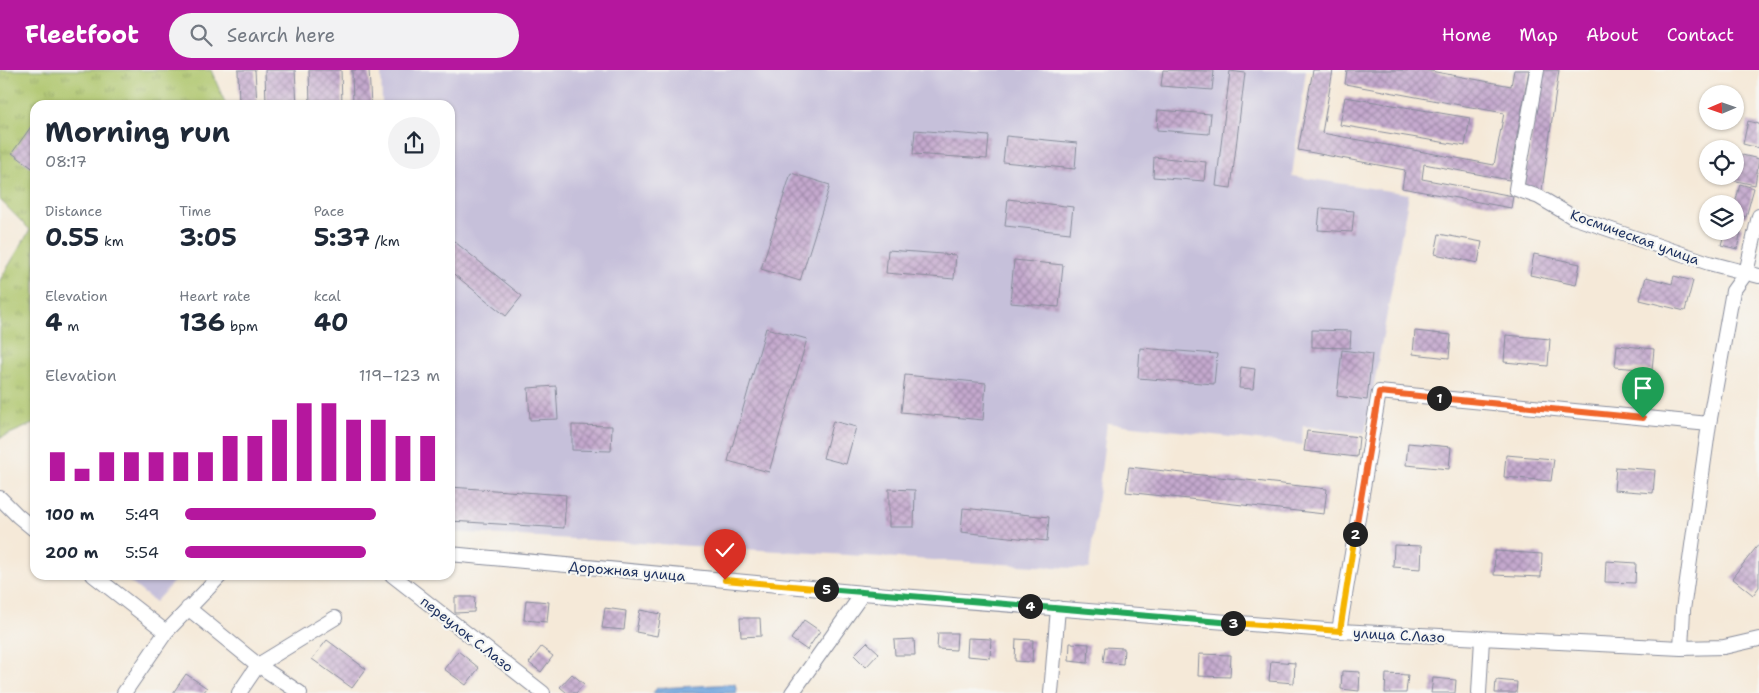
<!DOCTYPE html>
<meta charset="utf-8">
<style>
:root{--surface:#fff;--page:#f2f2f3;--text:#1f2937;--muted:#747a83;--accent:#b5179e}
body{margin:0;font-family:"Shantell Sans",sans-serif;background:var(--page);color:var(--text);height:100vh;display:flex;flex-direction:column;font-size:19px;white-space:nowrap}
*{box-sizing:border-box;margin:0}
p{font-size:16px;color:var(--muted)}
.icon{flex:none;width:28px;height:28px;fill:none;stroke:currentColor;stroke-width:2;stroke-linecap:round;stroke-linejoin:round}
.map{position:relative;flex:1;overflow:hidden}
.panel{position:absolute;left:30px;top:30px;width:425px;height:480px;display:flex;flex-direction:column;background:var(--surface);border-radius:15px;box-shadow:0 1px 4px #0004}
.panel>*{flex:none}
.needle{width:32px;rotate:268deg}
.tools{position:absolute;left:1699px;top:15px;display:grid;gap:10px}
.tools a{display:grid;place-items:center;width:45px;height:45px;border-radius:50%;background:var(--surface);box-shadow:0 1px 4px #0004;font-size:25px}
.pin{position:absolute;display:grid;place-items:center;width:42px;height:42px;color:#fff;margin:-51px -21px;border-radius:50% 50% 50% 0;rotate:-45deg;box-shadow:0 0 5px #0007}
.pin .icon{rotate:45deg}
.km{position:absolute;width:25px;height:25px;margin:-12px;border-radius:50%;background:#222;color:#fff;font-size:14px;line-height:25px;text-align:center}
.round{display:grid;place-items:center;flex:none;width:52px;height:52px;border-radius:26px;background:var(--page)}
.overview{display:flex;align-items:center;justify-content:space-between;height:85px;padding:0 15px}
h1{font-size:28px;font-weight:700;line-height:38px}
.metrics{display:grid;grid-template-columns:repeat(3,1fr);gap:8px;height:85px;padding:5px 15px}
.metrics div{display:grid;align-content:center}
.metrics b{font-size:25px;font-weight:700}
.metrics small{font-size:14px;font-weight:400}
.metrics p{font-size:14px}
.chart{height:140px;padding:10px 15px}
.chart p{display:flex;justify-content:space-between}
.chart svg{width:100%;height:90px;margin-top:5px;stroke:var(--accent);stroke-width:6}
ul{padding:0 15px;list-style:none;font-size:16px}
li{display:grid;grid-template-columns:80px 60px 1fr;align-items:center;height:38px}
li i{height:12px;border-radius:6px;background:var(--accent)}
header{display:flex;align-items:center;gap:30px;box-sizing:border-box;height:70px;padding:0 25px;background:var(--accent);color:#fff}
header strong{font-size:24px}
nav{display:flex;gap:28px;margin-inline-start:auto;font-size:18px}
.search{width:350px;height:45px;background:var(--page);display:flex;align-items:center;gap:12px;box-sizing:border-box;padding:0 18px;border-radius:28px;color:var(--muted);font-size:19px}
.map>svg:first-child{display:block}
.industrial{fill:#c6c0da}
.grass{fill:url(#grass-tufts);stroke:#647a64}
.water{fill:#6fa4dc;stroke:#456a9d}
.building{fill:url(#building-cross-hatch)}
.lines{fill:none;stroke-linecap:round;stroke-linejoin:round}
.minor-casing{stroke:#888c9b;stroke-width:16}
.minor{stroke:#fff;stroke-width:14}
.split-1-casing{stroke:#fff;stroke-width:10}
.split-2-casing{stroke:#fff;stroke-width:10}
.split-3-casing{stroke:#fff;stroke-width:10}
.split-4-casing{stroke:#fff;stroke-width:10}
.split-5-casing{stroke:#fff;stroke-width:10}
.split-6-casing{stroke:#fff;stroke-width:10}
.split-1{stroke:#f0652b;stroke-width:6}
.split-2{stroke:#f0652b;stroke-width:6}
.split-3{stroke:#f5b400;stroke-width:6}
.split-4{stroke:#22a559;stroke-width:6}
.split-5{stroke:#22a559;stroke-width:6}
.split-6{stroke:#f5b400;stroke-width:6}
.labels{text-anchor:middle;dominant-baseline:central;stroke-width:4.5;stroke-linejoin:round;paint-order:stroke}
.street-label{font-size:14px;fill:#1b2f5e;stroke:#f6f6f2}
</style>
<header>
<strong>Fleetfoot</strong>
<div class="search"><svg class="icon" aria-label="search" viewBox="0 0 24 24"><circle cx="10" cy="10" r="6"/><path d="M15 15l6 6"/></svg>Search here</div>
<nav><a>Home</a><a>Map</a><a>About</a><a>Contact</a></nav>
</header>
<div class="map">
<svg width="1759" height="623" viewBox="0 0 1759 623">
<defs>
<pattern id="grass-tufts" width="24" height="20" patternUnits="userSpaceOnUse" patternTransform="scale(1.25)"><rect width="24" height="20" fill="#adc56a"/><path d="M3 7l-1-3M5 7V3M7 7l1-3M15 17l-1-3M17 17v-4M19 17l1-3" fill="none" stroke="#8ca05a"/></pattern>
<pattern id="building-cross-hatch" width="8" height="8" patternUnits="userSpaceOnUse" patternTransform="scale(1.25)"><rect width="8" height="8" fill="#c5a9ce"/><path d="M0 0l8 8M0 8l8-8" fill="none" stroke="#9f8aaa"/></pattern>
</defs>
<rect width="100%" height="100%" fill="#f6f6f2"/>
<filter id="ink" filterUnits="userSpaceOnUse"><feTurbulence type="fractalNoise" baseFrequency=".02" numOctaves="2"/><feDisplacementMap in="SourceGraphic" scale="10" xChannelSelector="R" yChannelSelector="G"/><feConvolveMatrix kernelMatrix="1 2 1 2 8 2 1 2 1" color-interpolation-filters="sRGB"/></filter>
<filter id="wash" filterUnits="userSpaceOnUse"><feTurbulence type="fractalNoise" baseFrequency=".0096" numOctaves="4" result="noise"/><feDisplacementMap in="SourceGraphic" scale="20" xChannelSelector="R" yChannelSelector="G"/><feGaussianBlur stdDeviation="1.12" result="paint"/><feColorMatrix in="noise" values="0 0 0 0 0 0 0 0 0 0 0 0 0 0 0 0 0 1.4 0 .05"/><feComposite in="paint" operator="in"/></filter>
<g filter="url(#wash)">
<rect width="100%" height="100%" fill="#f5e9d8"/>
<path class="industrial" d="M381 0H1306L1292 106 1409 124 1365 363 1303 356 1302 375 1107 353 1089 499 450 462V35H382Z
M121 505H180L155 532Z"/>
<path class="grass" d="M0 0H211L226 35H35V353L0 368V210L30 160 0 130Z"/>
<path class="water" d="M735 614 737 623H653L657 618Z"/>
<g id="blocks">
<path class="building" d="M238 0H255L257 35H239Z
M265 0H295L297 35H266Z
M309 0H341L342 35H310Z
M352 0H369L371 35H353Z
M1163 0 1214 1 1212 20 1161 16Z
M1313 0H1333L1322 63 1494 95 1504 43 1345 14 1347 0H1425L1511 16 1514 0H1529L1509 110 1424 94 1422 109 1513 126 1511 138 1402 118 1405 100 1298 80Z
M1541 0H1559L1542 120 1524 118Z
M1230 1 1245 3 1231 118 1216 116Z
M1345 27 1470 48 1465 76 1340 55Z
M1158 40 1211 44 1209 64 1157 60Z
M35 51V100L12 83Z
M1748 51 1759 54V78L1743 74Z
M915 60 989 66 987 89 913 84Z
M1006 66 1077 73 1075 99 1003 92Z
M1738 84 1759 89 1755 115 1732 110 1733 106H1735Z
M1154 87 1206 92 1204 111 1153 107Z
M791 103 830 115 800 211 761 199Z
M1740 114 1754 118 1746 147 1735 144V134Z
M1008 129 1073 137 1070 163 1005 156Z
M1320 138 1354 141 1352 162 1318 160Z
M1735 155 1742 157 1737 179 1721 175 1725 161H1735Z
M1439 164 1482 172 1478 193 1435 184Z
M450 168 522 226 506 246 450 201Z
M888 180 956 185 954 209 886 203Z
M1534 184 1580 194 1576 215 1530 205Z
M1014 190 1063 195 1059 237 1010 233Z
M1674 206 1693 211 1685 241 1640 230 1646 207 1672 214Z
M766 258 807 269 769 402 728 391Z
M1312 260 1351 261 1350 278 1312 277Z
M1415 261 1451 265 1449 288 1413 284Z
M1506 265 1550 269 1548 296 1504 292Z
M1617 275 1654 279 1652 300 1615 297Z
M1140 278 1217 284 1214 314 1138 308Z
M1342 280 1372 284 1367 330 1337 326Z
M1241 297 1255 299 1253 319 1239 318Z
M905 305 986 313 983 350 901 342Z
M556 316 558 349 530 350 528 318Z
M833 351 856 357 846 394 823 388Z
M572 355 612 356 611 381 572 380Z
M1307 361 1359 367 1357 387 1304 381Z
M1408 373 1451 377 1449 399 1406 395Z
M1506 385 1554 389 1551 411 1504 407Z
M1129 397 1327 419 1324 444 1126 422Z
M1616 397 1655 400 1653 423 1614 420Z
M450 417 566 425 564 458 450 451Z
M889 419 915 420 914 457H889Z
M963 438 1049 447 1047 471 961 462Z
M1759 474V517L1753 525 1732 508Z
M1394 475 1422 476 1421 499 1393 497Z
M1495 481 1542 484 1541 507 1494 505Z
M1606 491 1636 493 1635 513 1605 512Z
M455 527H475L474 542 455 543Z
M526 530 549 532 547 552 524 550Z
M605 538 626 541 624 560 602 558Z
M640 540 661 544 657 566 636 562Z
M740 548H760L761 566 741 567Z
M804 550 820 561 807 580 791 569Z
M938 563H957L956 580 937 579Z
M968 568 991 569 990 588 967 586Z
M914 569 915 585H895L894 570Z
M1016 569 1033 570 1032 592 1015 591Z
M327 570 366 599 352 618 312 589Z
M867 572 879 583 866 597 854 585Z
M1070 573 1089 574 1088 593 1069 591Z
M541 577 553 586 541 602 529 593Z
M1105 577 1124 578 1123 594 1103 592Z
M458 581 479 598 466 615 444 599Z
M1199 584 1231 585 1230 607 1198 606Z
M1271 591 1295 593 1294 613 1269 611Z
M1342 601 1360 602 1359 621 1341 619Z
M186 604 207 618 203 623H173Z
M572 604 584 614 576 623H567L560 617Z
M1386 604 1408 605 1406 623H1385Z
M1433 608 1456 610 1455 623H1431Z
M1496 610 1517 612 1516 623H1495Z"/>
</g>
</g>
<g filter="url(#ink)">
<use href="#blocks" fill-opacity="0" stroke="#888c9b" stroke-width="1"/>
<g class="lines">
<defs>
<path id="minor" d="M1537 0 1516 119 1539 127 1573 147 1709 193 1759 206
M0 428 18 446 35 460
M450 484 863 523 1339 561 1681 578 1724 577 1759 569
M93 505 166 562
M392 505 543 623
M188 538 258 595 300 623
M1339 561 1379 322 1709 354
M1681 578 1683 540 1709 354 1733 221 1746 203 1759 146
M124 623 166 562 221 505
M239 623 258 595 335 548
M792 623 863 523
M1051 623 1058 538
M1479 623 1482 569"/>
</defs>
<use href="#minor" class="minor-casing"/>
<use href="#minor" class="minor"/>
</g>
</g>
<g class="lines" filter="url(#ink)">
<defs>
<path id="split-1" d="M1439 328 1643 348"/>
<path id="split-2" d="M1355 464 1379 322 1439 328"/>
<path id="split-3" d="M1233 553 1340 561 1355 464"/>
<path id="split-4" d="M1030 536 1233 553"/>
<path id="split-5" d="M826 519 1030 536"/>
<path id="split-6" d="M725 510 826 519"/>
</defs>
<use href="#split-1" class="split-1-casing"/>
<use href="#split-2" class="split-2-casing"/>
<use href="#split-3" class="split-3-casing"/>
<use href="#split-4" class="split-4-casing"/>
<use href="#split-5" class="split-5-casing"/>
<use href="#split-6" class="split-6-casing"/>
<use href="#split-1" class="split-1"/>
<use href="#split-2" class="split-2"/>
<use href="#split-3" class="split-3"/>
<use href="#split-4" class="split-4"/>
<use href="#split-5" class="split-5"/>
<use href="#split-6" class="split-6"/>
</g>
<g class="labels">
<g class="street-label">
<text transform="translate(1635 167) rotate(20)">Космическая улица</text>
<text transform="translate(627 501) rotate(5)">Дорожная улица</text>
<text transform="translate(467 564) rotate(38)">переулок С.Лазо</text>
<text transform="translate(1399 565) rotate(3)">улица С.Лазо</text>
</g>
</g>
</svg>
<div class="tools">
<a><svg class="needle" viewBox="-14 -14 28 28"><path d="M0-13l5 13h-10z" fill="#e53935"/><path d="M0 13l5-13h-10z" fill="#747a83"/></svg></a>
<a><svg class="icon" aria-label="locate" viewBox="0 0 24 24"><circle cx="12" cy="12" r="6"/><path d="M12 2v4M12 18v4M2 12h4M18 12h4"/></svg></a>
<a><svg class="icon" aria-label="layers" viewBox="0 0 24 24"><path d="M12 4l9 5-9 5-9-5zM3 14l9 5 9-5"/></svg></a>
</div>
<div class="pin" style="left:1643px;top:348px;background:#1e9e55"><svg class="icon" aria-label="arrive" viewBox="0 0 24 24"><path d="M6 21V4h12l-3 4 3 4H6"/></svg></div>
<div class="pin" style="left:725px;top:510px;background:#d93025"><svg class="icon" aria-label="check" viewBox="0 0 24 24"><path d="M5 12l5 5 9-10"/></svg></div>
<b class="km" style="left:1439px;top:328px">1</b>
<b class="km" style="left:1355px;top:464px">2</b>
<b class="km" style="left:1233px;top:553px">3</b>
<b class="km" style="left:1030px;top:536px">4</b>
<b class="km" style="left:826px;top:519px">5</b>
<section class="panel">
<div class="overview"><div><h1>Morning run</h1><p>08:17</p></div><a class="round"><svg class="icon" aria-label="share" viewBox="0 0 24 24"><path d="M12 15V3M7 8l5-5 5 5M5 13v7h14v-7"/></svg></a></div>
<div class="metrics">
<div><p>Distance</p><b>0.55<small> km</small></b></div>
<div><p>Time</p><b>3:05</b></div>
<div><p>Pace</p><b>5:37<small> /km</small></b></div>
</div>
<div class="metrics">
<div><p>Elevation</p><b>4<small> m</small></b></div>
<div><p>Heart rate</p><b>136<small> bpm</small></b></div>
<div><p>kcal</p><b>40</b></div>
</div>
<div class="chart"><p><span>Elevation</span>119–123 m</p>
<svg viewBox="0 0 160 44" preserveAspectRatio="none"><path d="M5 44V30M15 44V38M25 44V30M35 44V30M45 44V30M55 44V30M65 44V30M75 44V22M85 44V22M95 44V14M105 44V6M115 44V6M125 44V14M135 44V14M145 44V22M155 44V22"/></svg>
</div>
<ul>
<li><b>100 m</b>5:49<i style="width:75%"></i></li>
<li><b>200 m</b>5:54<i style="width:71%"></i></li>
</ul>
</section>
</div>
